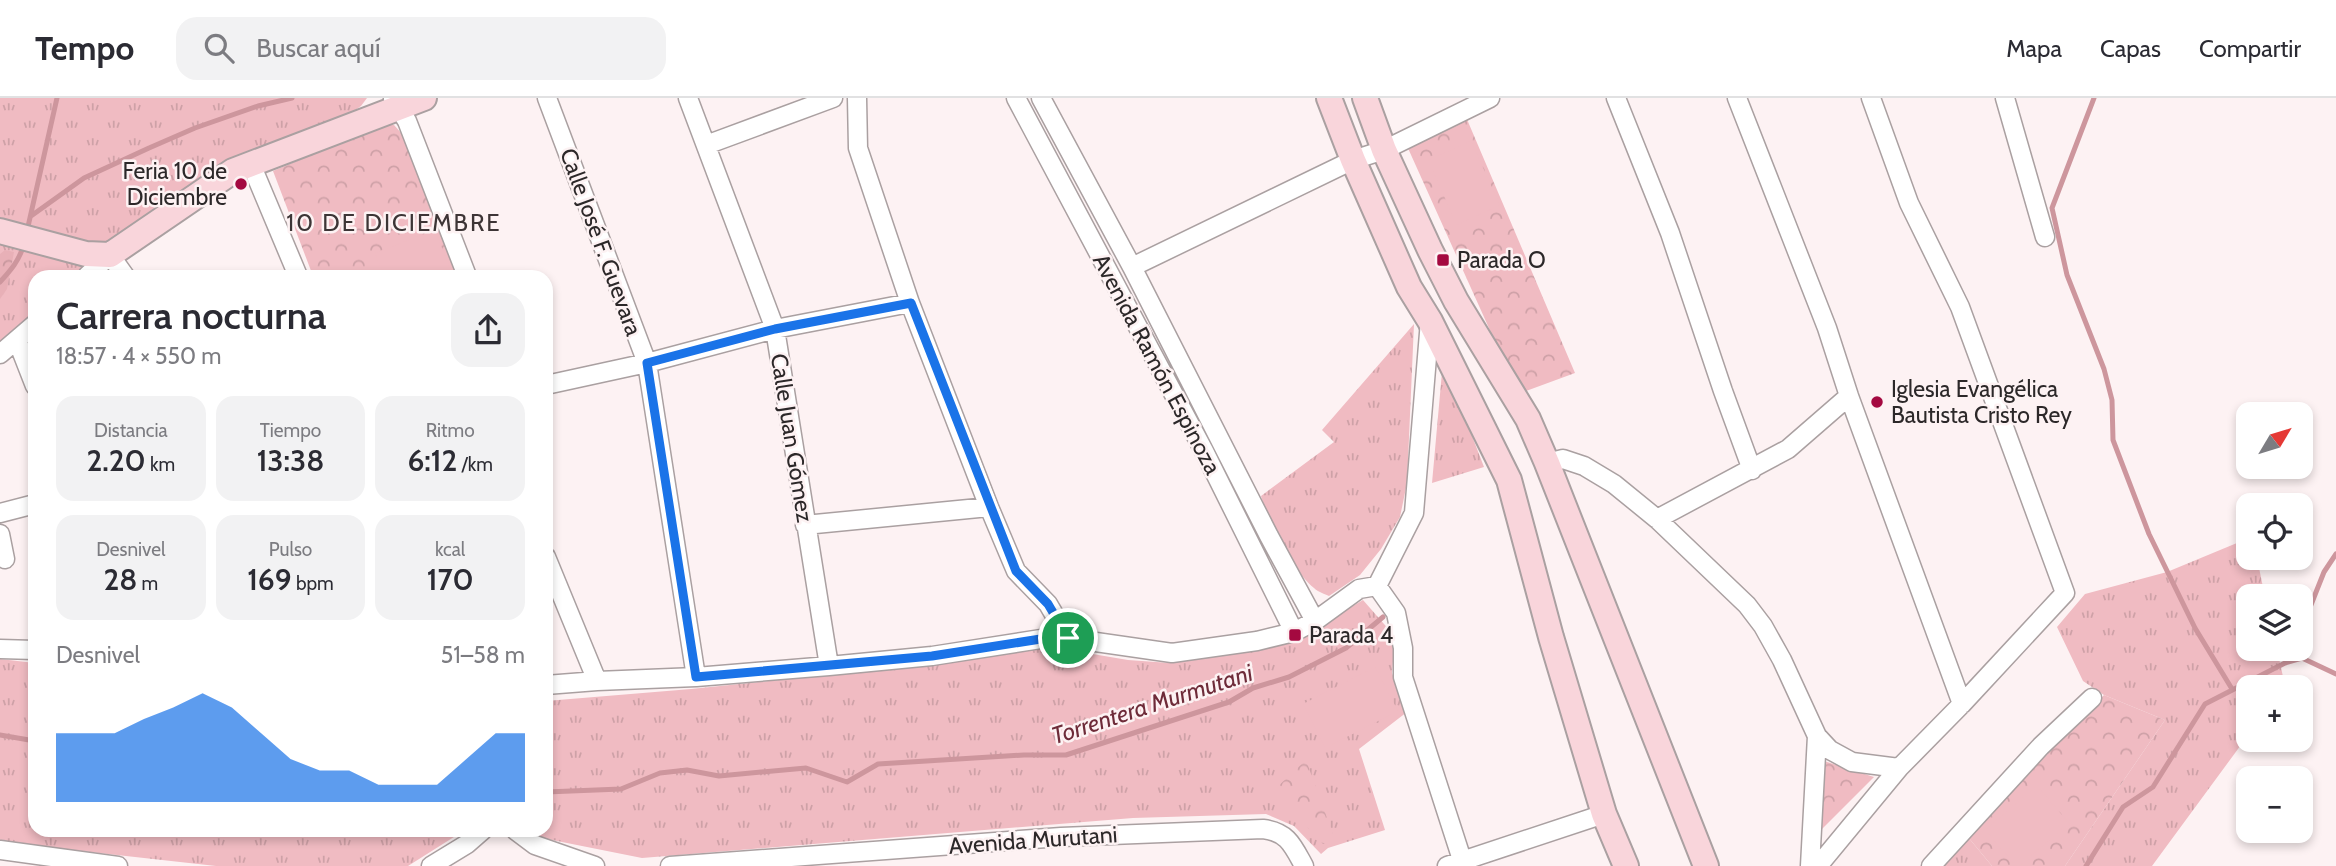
<!DOCTYPE html>
<html lang="es">
<meta charset="utf-8">
<style>
:root{--surface:#fff;--page:#f2f2f3;--text:#2b2b33;--muted:#7c7c81;--line:#e1e1e2;--accent:#1a73e8}
body{margin:0;font-family:Cabin,sans-serif;background:var(--page);color:var(--text);height:100vh;display:flex;flex-direction:column;font-size:26px;white-space:nowrap}
*{box-sizing:border-box;margin:0}
p{font-size:23px;color:var(--muted)}
.icon{flex:none;width:38px;height:38px;fill:none;stroke:currentColor;stroke-width:2;stroke-linecap:round;stroke-linejoin:round}
.map{position:relative;flex:1;overflow:hidden}
.side{position:absolute;left:28px;top:172px;width:525px;height:567px;display:flex;flex-direction:column;background:var(--surface);border-radius:21px;box-shadow:0 4px 10px #0003}
.side>*{flex:none}
.needle{width:46px;rotate:52deg}
.tools{position:absolute;left:2236px;top:304px;display:grid;gap:14px}
.tools a{display:grid;place-items:center;width:77px;height:77px;border-radius:14px;background:var(--surface);box-shadow:0 4px 10px #0003;font-size:35px}
.pin{position:absolute;display:grid;place-items:center;width:60px;height:60px;color:#fff;margin:-30px;border:4px solid #fff;border-radius:50%;box-shadow:0 2px 7px #0007}
.round{display:grid;place-items:center;flex:none;width:74px;height:74px;border-radius:21px;background:var(--page)}
.overview{display:flex;align-items:center;justify-content:space-between;height:119px;padding:0 28px}
h1{font-size:38px;font-weight:600;line-height:52px}
.metrics{display:grid;grid-template-columns:repeat(3,1fr);gap:10px;height:119px;padding:7px 28px}
.metrics div{display:grid;align-content:center;border-radius:18px;background:var(--page);text-align:center}
.metrics b{font-size:30px;font-weight:600}
.metrics small{font-size:19px;font-weight:400}
.metrics p{font-size:19px}
.chart{height:196px;padding:14px 28px}
.chart p{display:flex;justify-content:space-between}
.chart svg{width:100%;height:126px;margin-top:7px;fill:var(--accent);opacity:.7}
header{display:flex;align-items:center;gap:42px;box-sizing:border-box;height:98px;padding:0 35px;background:var(--surface);border-bottom:2px solid var(--line)}
header strong{font-size:33px}
nav{display:flex;gap:38px;margin-inline-start:auto;font-size:24px}
.search{width:490px;height:63px;background:var(--page);display:flex;align-items:center;gap:18px;box-sizing:border-box;padding:0 24px;border-radius:21px;color:var(--muted);font-size:26px}
.map>svg:first-child{display:block}
.grass{fill:url(#grass-tufts)}
.forest{fill:url(#forest-crowns)}
.park{fill:url(#park-crowns)}
.pitch{fill:#f0bbc2}
.lines{fill:none;stroke-linecap:round;stroke-linejoin:round}
.stream{stroke:#cd969d;stroke-width:5}
.street-casing{stroke:#aaa0a1;stroke-width:21}
.secondary-casing{stroke:#aaa0a1;stroke-width:28}
.street{stroke:#fff;stroke-width:18}
.secondary{stroke:#f9d5db;stroke-width:24}
.route-casing{stroke:#fff;stroke-width:14}
.route{stroke:#1a73e8;stroke-width:9}
.poi-dot{fill:#a40940;stroke:#fdf2f3;stroke-width:2.5}
.labels{text-anchor:middle;dominant-baseline:central;stroke-width:5;stroke-linejoin:round;paint-order:stroke}
.poi-label{font-size:23px;fill:#2c2829;stroke:#fdf2f3;text-anchor:start}
.street-label{font-size:23px;fill:#2c2829;stroke:#fdf2f3}
.neighbourhood-label{font-size:24px;letter-spacing:2px;fill:#3d3536;stroke:#fdf2f3}
.water-label{font-size:24px;font-style:italic;fill:#6e2b39;stroke:#fdf2f3}
</style>
<header>
<strong>Tempo</strong>
<div class="search"><svg class="icon" aria-label="search" viewBox="0 0 24 24"><circle cx="10" cy="10" r="6"/><path d="M15 15l6 6"/></svg>Buscar aquí</div>
<nav><a>Mapa</a><a>Capas</a><a>Compartir</a></nav>
</header>
<div class="map">
<svg width="2336" height="768" viewBox="0 0 2336 768">
<defs>
<pattern id="grass-tufts" width="24" height="20" patternUnits="userSpaceOnUse" patternTransform="scale(1.75)"><rect width="24" height="20" fill="#f0bbc2"/><path d="M3 7l-1-3M5 7V3M7 7l1-3M15 17l-1-3M17 17v-4M19 17l1-3" fill="none" stroke="#cea1a7"/></pattern>
<pattern id="forest-crowns" width="20" height="18" patternUnits="userSpaceOnUse" patternTransform="scale(1.75)"><rect width="20" height="18" fill="#e8b0b7"/><path d="M2 6a3 3 0 1 1 6 0M12 15a3 3 0 1 1 6 0" fill="none" stroke="#c7979d"/></pattern>
<pattern id="park-crowns" width="20" height="18" patternUnits="userSpaceOnUse" patternTransform="scale(1.75)"><rect width="20" height="18" fill="#f0bbc2"/><path d="M2 6a3 3 0 1 1 6 0M12 15a3 3 0 1 1 6 0" fill="none" stroke="#cea1a7"/></pattern>
</defs>
<rect width="100%" height="100%" fill="#fdf2f3"/>
<path class="grass" d="M0 0H367L361 8 347 18 110 145 97 146 0 123Z
M0 140 94 167 80 178H35V216L0 244Z
M1414 226 1407 385 1400 419 1381 451 1360 477 1329 498C1325 496 1318 494 1314 490 1293 473 1269 424 1261 398L1334 344 1322 332Z
M1443 263 1484 369 1432 385Z
M2249 440V460H2257L2265 499H2249V551H2277L2285 588 2283 590H2249V636L2152 768H2065L2165 622 2104 597 2083 583 2057 529 2085 496 2167 474Z
M1363 502 1391 534 1394 552 1392 575 1407 614 1359 651 1385 732 1328 750 1321 756 1294 728 1266 716 1133 720 642 760 537 739 528 732H546V603L691 591 855 574 1045 548 1128 562 1170 565 1260 551 1316 530Z
M0 561 35 565V732H465L408 768H216L0 744Z
M1968 739 1992 768H1941Z"/>
<path class="forest" d="M5 152 14 154 7 191 0 201V156Z"/>
<path class="park" d="M1466 19 1575 275 1523 294 1511 279 1407 48Z
M382 27H394L403 37 458 178H313L273 73Z
M2104 597 2165 622 2065 768H1992L1968 739Z
M1306 662 1335 742 1323 746 1273 693Z
M1824 663 1874 679 1815 738Z"/>
<path class="pitch" d="M1471 43 1500 107 1457 127 1428 62Z
M435 132 453 178H384L375 155Z
M1375 569 1398 613 1325 650 1303 606Z
M2037 688 2069 725 2019 768H2016L1985 732Z"/>
<g class="lines">
<path class="stream" d="M2094 0 2052 110 2067 177 2104 271 2112 302 2113 342 2149 436 2195 530 2232 591
M31 118 84 80 149 50 195 30 258 8 292 0
M27 133 57 0
M0 184C11 172 19 163 24 146
M2301 532 2324 474 2336 456
M2285 565 2292 551
M0 637 35 643
M546 694 621 691 660 675 687 672 719 678 806 670 847 684 878 666 1024 657H1066L1229 604 1253 590 1289 579 1346 550 1383 519
M2086 768 2123 709 2153 689 2205 606 2285 565 2302 560 2336 576"/>
<defs>
<path id="street" d="M547 0 647 265 696 579
M688 0 775 231 829 568
M857 0 858 50 910 205 989 409 1016 473 1048 506 1068 540
M1016 0 1204 353 1294 534
M1041 0 1132 169 1269 438 1315 523
M1616 0 1670 135 1723 293 1752 372
M1737 0 1827 230 1849 298 1962 606
M2005 0 2045 139
M393 1 407 23 467 178
M706 47 833 0
M251 66 298 178
M1132 169 1353 62 1384 52 1490 0
M87 178 110 157 125 178
M17 242 35 288
M0 256 35 226
M546 287 647 265 775 231 910 205
M1547 365 1563 361 1584 368 1614 386 1657 421 1747 507 1763 528 1782 562 1817 638 1830 652 1852 664 1899 670
M0 415 35 406
M1657 421 1788 351 1849 298
M805 427 989 409
M0 436 5 461
M546 459 597 583
M1377 488 1414 415 1430 223
M0 551 35 552
M546 587 597 583 696 579 829 568 932 558 1047 540H1068L1172 555 1257 543 1294 534 1315 523 1359 491 1377 488 1396 515 1403 550V579L1464 768
M515 732 535 747 595 768
M0 752 118 768
M431 768 467 746 483 732
M670 768 1061 739 1263 731C1288 734 1293 748 1304 768
M1447 768 1604 716
M1810 768 1817 638
M1818 768 1899 670 1962 606 2065 495 1960 209 1909 105 1871 0
M1931 768 2041 648 2092 600"/>
<path id="secondary" d="M1329 0 1353 62 1409 189 1430 223 1509 382 1551 539 1604 716 1626 768
M1365 0 1384 52 1430 152 1456 203 1528 321 1547 365 1706 768
M0 133 86 156 110 157 233 73 424 0"/>
</defs>
<use href="#street" class="street-casing"/>
<use href="#secondary" class="secondary-casing"/>
<use href="#street" class="street"/>
<use href="#secondary" class="secondary"/>
</g>
<g class="lines">
<defs>
<path id="route" d="M911 205 1016 473 1048 506 1068 540H1047L932 558 696 579 647 265 775 231Z"/>
</defs>
<use href="#route" class="route-casing"/>
<use href="#route" class="route"/>
</g>
<g class="poi-dot">
<circle cx="241" cy="86" r="7"/>
<rect x="1436" y="155" width="14" height="14" rx="3.5"/>
<circle cx="1877" cy="304" r="7"/>
<rect x="1288" y="530" width="14" height="14" rx="3.5"/>
</g>
<g class="labels">
<g class="poi-label">
<text x="227" y="73" text-anchor="end">Feria 10 de<tspan x="227" dy="26">Diciembre</tspan></text>
<text x="1457" y="162">Parada O</text>
<text x="1891" y="291">Iglesia Evangélica<tspan x="1891" dy="26">Bautista Cristo Rey</tspan></text>
<text x="1309" y="537">Parada 4</text>
</g>
<g class="street-label">
<text transform="translate(601 144) rotate(70)">Calle José F. Guevara</text>
<text transform="translate(1157 266) rotate(62)">Avenida Ramón Espinoza</text>
<text transform="translate(792 340) rotate(81)">Calle Juan Gómez</text>
<text transform="translate(1033 742) rotate(-4)">Avenida Murutani</text>
</g>
<g class="neighbourhood-label">
<text x="394" y="124">10 DE DICIEMBRE</text>
</g>
<g class="water-label">
<text transform="translate(1152 606) rotate(-18)">Torrentera Murmutani</text>
</g>
</g>
</svg>
<div class="tools">
<a><svg class="needle" viewBox="-14 -14 28 28"><path d="M0-13l5 13h-10z" fill="#e53935"/><path d="M0 13l5-13h-10z" fill="#7c7c81"/></svg></a>
<a><svg class="icon" aria-label="locate" viewBox="0 0 24 24"><circle cx="12" cy="12" r="6"/><path d="M12 2v4M12 18v4M2 12h4M18 12h4"/></svg></a>
<a><svg class="icon" aria-label="layers" viewBox="0 0 24 24"><path d="M12 4l9 5-9 5-9-5zM3 14l9 5 9-5"/></svg></a>
<a>+</a>
<a>−</a>
</div>
<div class="pin" style="left:1068px;top:540px;background:#1e9e55"><svg class="icon" aria-label="arrive" viewBox="0 0 24 24"><path d="M6 21V4h12l-3 4 3 4H6"/></svg></div>
<section class="side">
<div class="overview"><div><h1>Carrera nocturna</h1><p>18:57 · 4 × 550 m</p></div><a class="round"><svg class="icon" aria-label="share" viewBox="0 0 24 24"><path d="M12 15V3M7 8l5-5 5 5M5 13v7h14v-7"/></svg></a></div>
<div class="metrics">
<div><p>Distancia</p><b>2.20<small> km</small></b></div>
<div><p>Tiempo</p><b>13:38</b></div>
<div><p>Ritmo</p><b>6:12<small> /km</small></b></div>
</div>
<div class="metrics">
<div><p>Desnivel</p><b>28<small> m</small></b></div>
<div><p>Pulso</p><b>169<small> bpm</small></b></div>
<div><p>kcal</p><b>170</b></div>
</div>
<div class="chart"><p><span>Desnivel</span>51–58 m</p>
<svg viewBox="0 0 160 44" preserveAspectRatio="none"><path d="M0 44V20L10 20L20 20L30 15L40 11L50 6L60 11L70 20L80 29L90 33L100 33L110 38L120 38L130 38L140 29L150 20L160 20V44z"/></svg>
</div>
</section>
</div>
